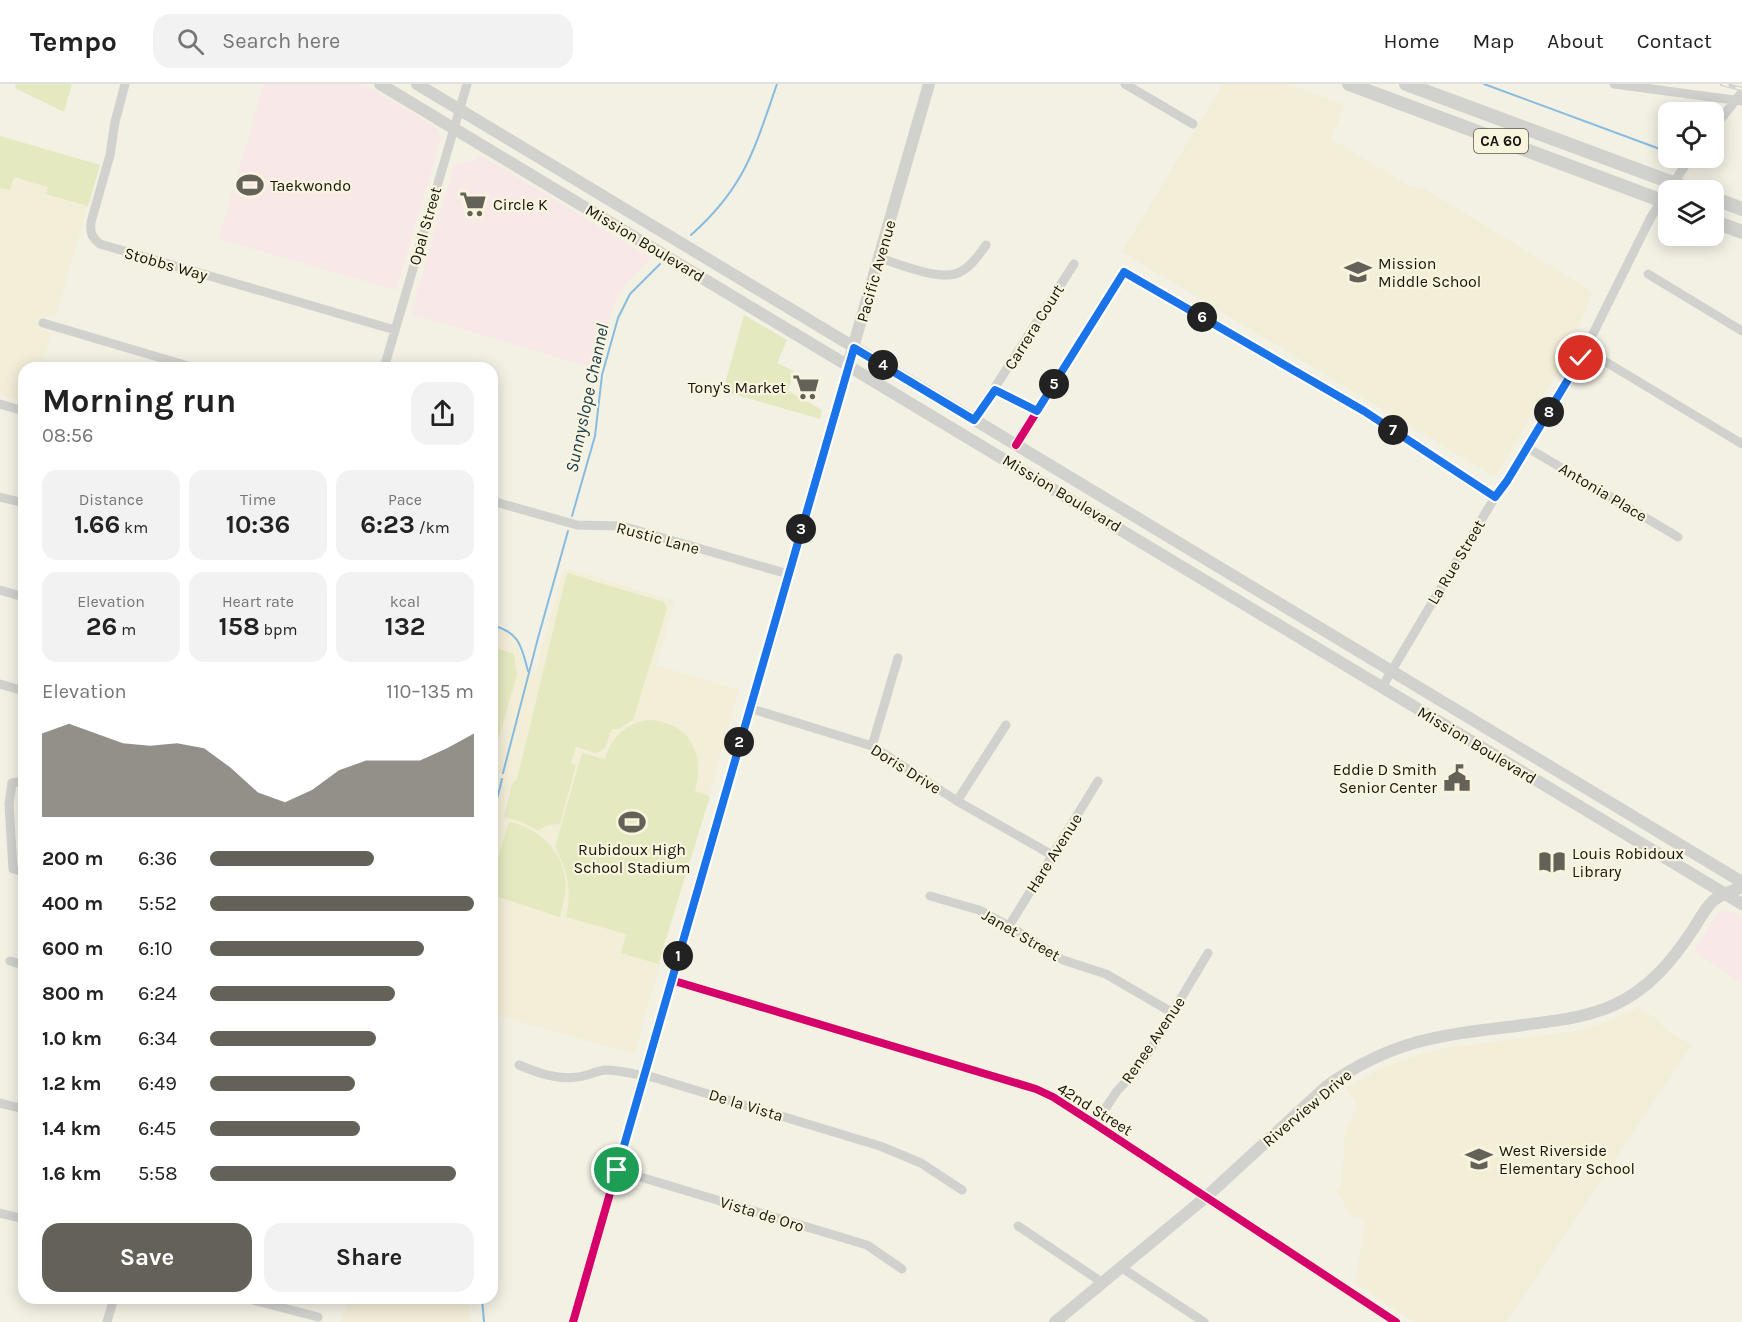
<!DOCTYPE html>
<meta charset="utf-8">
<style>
:root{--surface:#fff;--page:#f2f2f2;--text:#222;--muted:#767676;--line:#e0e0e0;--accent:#646258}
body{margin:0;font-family:Karla,sans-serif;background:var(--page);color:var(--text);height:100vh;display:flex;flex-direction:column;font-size:22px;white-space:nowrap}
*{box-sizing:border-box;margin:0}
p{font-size:20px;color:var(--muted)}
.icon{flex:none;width:33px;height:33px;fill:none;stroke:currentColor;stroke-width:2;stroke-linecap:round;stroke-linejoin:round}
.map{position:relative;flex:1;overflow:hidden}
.drawer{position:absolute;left:18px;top:278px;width:480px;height:942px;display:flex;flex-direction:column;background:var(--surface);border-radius:18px;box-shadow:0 3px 15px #0003}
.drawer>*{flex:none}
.controls{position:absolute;left:1658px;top:18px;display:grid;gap:12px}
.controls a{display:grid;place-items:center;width:66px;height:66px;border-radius:12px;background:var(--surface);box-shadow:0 3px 15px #0003;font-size:30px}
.pin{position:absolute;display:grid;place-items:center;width:51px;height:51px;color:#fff;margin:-26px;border:3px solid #fff;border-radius:50%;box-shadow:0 2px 6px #0007}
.km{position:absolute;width:30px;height:30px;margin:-15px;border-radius:50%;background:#222;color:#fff;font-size:16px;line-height:30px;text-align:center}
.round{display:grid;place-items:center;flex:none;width:63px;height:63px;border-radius:18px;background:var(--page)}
.overview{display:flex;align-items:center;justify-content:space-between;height:102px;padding:0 24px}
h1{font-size:33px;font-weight:700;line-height:45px}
.stats{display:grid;grid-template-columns:repeat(3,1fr);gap:9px;height:102px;padding:6px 24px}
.stats div{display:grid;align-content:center;border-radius:15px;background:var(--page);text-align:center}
.stats b{font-size:26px;font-weight:700}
.stats small{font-size:16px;font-weight:400}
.stats p{font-size:16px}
.chart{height:168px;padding:12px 24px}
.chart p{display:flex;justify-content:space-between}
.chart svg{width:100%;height:108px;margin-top:6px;fill:var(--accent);opacity:.7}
.cta{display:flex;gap:12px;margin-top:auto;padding:12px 24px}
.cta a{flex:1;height:69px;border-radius:18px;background:var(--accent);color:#fff;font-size:24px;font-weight:700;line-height:69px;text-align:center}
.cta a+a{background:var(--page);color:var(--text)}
ul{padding:0 24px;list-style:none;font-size:20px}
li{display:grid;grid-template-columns:96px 72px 1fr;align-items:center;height:45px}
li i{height:15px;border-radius:8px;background:var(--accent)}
header{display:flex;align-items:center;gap:36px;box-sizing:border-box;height:84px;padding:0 30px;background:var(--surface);border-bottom:2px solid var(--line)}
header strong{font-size:28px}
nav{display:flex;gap:33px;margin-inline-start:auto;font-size:21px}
.search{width:420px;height:54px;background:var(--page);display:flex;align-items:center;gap:15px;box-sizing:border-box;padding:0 21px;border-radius:18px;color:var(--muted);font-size:22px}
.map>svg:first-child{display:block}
.commercial{fill:#f8e8e7}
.built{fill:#f3eed8}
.green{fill:#e4e9c0}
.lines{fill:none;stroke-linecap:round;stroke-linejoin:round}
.stream{stroke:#86bcdf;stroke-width:2}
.minor{stroke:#d1d1cd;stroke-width:9}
.major{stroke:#d1d1cd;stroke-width:12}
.highway{stroke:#d1d1cd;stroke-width:14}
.rail-casing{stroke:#d4d3d0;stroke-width:4.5}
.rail{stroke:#f9f4de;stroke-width:2;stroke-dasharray:7;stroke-linecap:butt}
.cycleway-casing{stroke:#f9f4de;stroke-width:11}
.cycleway{stroke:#d6006c;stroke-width:8}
.route-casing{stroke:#fff;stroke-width:12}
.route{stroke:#1a73e8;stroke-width:8}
.labels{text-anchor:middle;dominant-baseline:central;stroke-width:4.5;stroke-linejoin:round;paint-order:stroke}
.shield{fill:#f9f4de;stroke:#5b584c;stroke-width:1.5}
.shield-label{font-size:15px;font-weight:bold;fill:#17150d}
.poi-label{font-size:16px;fill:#17150d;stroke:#f9f4de;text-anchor:start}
.street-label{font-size:16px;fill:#17150d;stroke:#f9f4de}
.water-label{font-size:18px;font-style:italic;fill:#193b52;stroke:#f9f4de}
</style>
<header>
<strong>Tempo</strong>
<div class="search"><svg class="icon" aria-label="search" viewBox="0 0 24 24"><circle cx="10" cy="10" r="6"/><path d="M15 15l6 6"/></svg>Search here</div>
<nav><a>Home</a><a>Map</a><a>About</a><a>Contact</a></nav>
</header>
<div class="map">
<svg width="1742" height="1238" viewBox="0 0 1742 1238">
<rect width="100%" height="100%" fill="#f3f0e4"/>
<path class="commercial" d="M264 0H363L437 44 441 54 396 206 219 155Z
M482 72 651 174 626 199 614 220 593 284 411 230 454 81 472 77Z
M1729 826 1742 835V900L1694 867 1719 827Z"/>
<path class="built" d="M1223 0H1289L1344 21 1331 55 1412 103H1422L1593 208 1562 281 1496 391 1493 392 1122 168Z
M0 52 100 81 55 234 46 231 41 246 51 249 40 283 24 284V318L0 311Z
M564 484 675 517 656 581 739 606 634 970 492 930V544L509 550 517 558 526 586 535 589Z
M1639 924 1660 937 1664 945 1692 961 1507 1238H1414L1354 1198 1357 1192 1365 1137 1351 1132 1336 1105 1342 1099 1345 1049 1357 1022 1346 1004 1381 984 1425 969 1446 964 1576 947 1601 940Z
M348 1214H468L470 1238H341Z"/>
<path class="green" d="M16 0H72L64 28 15 4Z
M0 52 100 81 88 122 46 110 48 103 14 93 10 106 0 104Z
M744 231 787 256 777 279 794 287 788 307 822 326 820 335 723 307Z
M567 489 664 518 667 525 633 636 619 645H612L605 664 596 669 576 663 571 679 576 681 560 740 548 741 538 746 519 737 504 733 512 700 517 695Z
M492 563 514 570 517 591 496 663 492 665Z
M647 636C690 637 705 669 695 707L710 712 658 880 621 869 626 850 566 833C572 807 568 787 555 763L582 669 605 675C612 653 624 641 647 636Z
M509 738C542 744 570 774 565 809 564 817 561 825 560 833L492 811V793Z"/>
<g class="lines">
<path class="stream" d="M1484 0 1668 68
M1709 28 1713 23
M691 151C745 103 754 66 777 0
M572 432 595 352 602 291 618 234 630 210 660 180
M492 541C520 549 521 561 528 587
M503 689 538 554 568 447
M492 735 502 695
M482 1214 484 1238"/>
<path class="minor" d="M125 0 115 38 110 71 91 138C90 148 91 153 100 160L395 246
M1125 0 1193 40
M1614 0 1742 17
M1713 45 1742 8
M879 174C900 180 934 195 955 190 969 186 978 172 986 161
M1648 190 1742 247
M43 239 195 284
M1586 266 1742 360
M384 284 467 0
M995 306 1037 327
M0 320 24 327
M974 336 1074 180
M1016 361 1124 188 1364 327 1495 413
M1528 364 1678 453
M0 413 24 419
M492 417 577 441 622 442 788 490
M0 506 24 513
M0 600 24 607
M1382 603 1495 413 1507 397 1581 274 1651 133 1690 74
M749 624 872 662 957 717 1052 771
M872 662 898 574
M24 697 12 699 9 720 13 785 24 788
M957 717 1006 641
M930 812 979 826 1009 842 1063 876 1106 890 1173 929
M1009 842 1098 697
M10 877 24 881
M671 896 1036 1005 1053 1013 1095 1040 1396 1238
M519 981C538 989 557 996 578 993 587 992 596 987 605 986 621 986 637 991 652 993L880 1062 921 1079 962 1106
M0 1019 24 1025
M1095 1040 1117 1007 1135 988 1149 968 1208 869
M617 1086 867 1161 902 1185
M0 1129 24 1135
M1018 1142 1103 1199
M1122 1184 1204 1238
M245 1214 318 1233
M107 1238 114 1214
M573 1238 848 281"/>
<path class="major" d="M380 0 1742 820
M417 0 1742 798
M848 281 929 0
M1055 1238 1206 1113 1327 1002C1392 956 1440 951 1516 942 1550 937 1583 935 1614 921 1649 905 1672 877 1692 847 1698 838 1705 824 1713 817 1721 810 1733 807 1742 803"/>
<path class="highway" d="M1349 0 1668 119
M1406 0 1692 106
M1713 114 1742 125
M1713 137 1742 148"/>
<defs>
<path id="rail" d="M1722 0 1742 5"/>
</defs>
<use href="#rail" class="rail-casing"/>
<use href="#rail" class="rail"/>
<defs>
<path id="cycleway" d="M1016 361 1124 188 1364 327 1495 413
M671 896 1036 1005 1053 1013 1095 1040 1396 1238
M573 1238 848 281"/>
</defs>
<use href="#cycleway" class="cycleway-casing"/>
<use href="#cycleway" class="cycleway"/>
</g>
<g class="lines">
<defs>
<path id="route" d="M617 1086 854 264 974 336 995 306 1037 327 1124 188 1364 327 1495 413 1507 397 1581 274"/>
</defs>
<use href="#route" class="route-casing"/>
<use href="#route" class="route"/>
</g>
<defs>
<symbol id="stadium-bare" viewBox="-9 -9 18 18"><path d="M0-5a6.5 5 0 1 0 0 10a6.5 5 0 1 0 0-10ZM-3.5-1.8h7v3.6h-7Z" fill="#646258" stroke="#f9f4de" stroke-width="2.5" paint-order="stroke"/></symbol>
<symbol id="supermarket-bare" viewBox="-9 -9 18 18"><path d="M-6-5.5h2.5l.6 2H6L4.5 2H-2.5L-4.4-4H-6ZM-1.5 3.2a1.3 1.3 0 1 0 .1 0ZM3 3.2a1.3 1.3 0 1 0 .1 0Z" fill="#646258" stroke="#f9f4de" stroke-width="2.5" paint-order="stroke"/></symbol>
<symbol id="school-bare" viewBox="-9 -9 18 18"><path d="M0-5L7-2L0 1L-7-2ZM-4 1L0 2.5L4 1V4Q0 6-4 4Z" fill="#646258" stroke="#f9f4de" stroke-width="2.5" paint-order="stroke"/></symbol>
<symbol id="civic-bare" viewBox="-9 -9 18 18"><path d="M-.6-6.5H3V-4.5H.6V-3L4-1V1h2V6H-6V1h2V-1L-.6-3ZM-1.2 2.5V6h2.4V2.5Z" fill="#646258" stroke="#f9f4de" stroke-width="2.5" paint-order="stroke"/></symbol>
<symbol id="library-bare" viewBox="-9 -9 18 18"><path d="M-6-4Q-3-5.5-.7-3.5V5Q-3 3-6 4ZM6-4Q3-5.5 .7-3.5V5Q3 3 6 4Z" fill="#646258" stroke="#f9f4de" stroke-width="2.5" paint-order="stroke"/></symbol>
</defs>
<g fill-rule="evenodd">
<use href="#stadium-bare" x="231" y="82" width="38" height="38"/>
<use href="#supermarket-bare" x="454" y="101" width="38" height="38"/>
<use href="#school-bare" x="1339" y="169" width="38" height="38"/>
<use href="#supermarket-bare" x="787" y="284" width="38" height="38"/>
<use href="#civic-bare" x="1438" y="675" width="38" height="38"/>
<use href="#stadium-bare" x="613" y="719" width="38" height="38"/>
<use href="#library-bare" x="1533" y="759" width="38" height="38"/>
<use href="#school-bare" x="1460" y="1056" width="38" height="38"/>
</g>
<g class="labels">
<rect class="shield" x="1474" y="45" width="54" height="24" rx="4.5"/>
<g class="shield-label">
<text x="1501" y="57">CA 60</text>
</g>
<g class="poi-label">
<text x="270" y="101">Taekwondo</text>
<text x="493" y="120">Circle K</text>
<text x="1378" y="179">Mission<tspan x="1378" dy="18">Middle School</tspan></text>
<text x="786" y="303" text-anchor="end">Tony's Market</text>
<text x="1437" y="685" text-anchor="end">Eddie D Smith<tspan x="1437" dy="18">Senior Center</tspan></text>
<text x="632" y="765" text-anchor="middle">Rubidoux High<tspan x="632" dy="18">School Stadium</tspan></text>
<text x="1572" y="769">Louis Robidoux<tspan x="1572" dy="18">Library</tspan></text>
<text x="1499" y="1066">West Riverside<tspan x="1499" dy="18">Elementary School</tspan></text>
</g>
<g class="street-label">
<text transform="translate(425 142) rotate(-74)">Opal Street</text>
<text transform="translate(645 159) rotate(31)">Mission Boulevard</text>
<text transform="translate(166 180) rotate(16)">Stobbs Way</text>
<text transform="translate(876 187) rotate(-74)">Pacific Avenue</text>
<text transform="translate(1034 243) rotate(-58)">Carrera Court</text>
<text transform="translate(1603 408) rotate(31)">Antonia Place</text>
<text transform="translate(1062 409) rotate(31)">Mission Boulevard</text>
<text transform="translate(658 454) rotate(15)">Rustic Lane</text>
<text transform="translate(1456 478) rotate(-59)">La Rue Street</text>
<text transform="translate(1477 661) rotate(31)">Mission Boulevard</text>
<text transform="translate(906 685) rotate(32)">Doris Drive</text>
<text transform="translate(1054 769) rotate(-58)">Hare Avenue</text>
<text transform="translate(1021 851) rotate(30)">Janet Street</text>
<text transform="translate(1153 956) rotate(-56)">Renee Avenue</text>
<text transform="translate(746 1021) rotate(17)">De la Vista</text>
<text transform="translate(1307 1024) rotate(-40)">Riverview Drive</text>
<text transform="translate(1095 1025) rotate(32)">42nd Street</text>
<text transform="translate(762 1130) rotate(17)">Vista de Oro</text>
</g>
<g class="water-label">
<text transform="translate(587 314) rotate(-78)">Sunnyslope Channel</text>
</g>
</g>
</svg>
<div class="controls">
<a><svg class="icon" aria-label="locate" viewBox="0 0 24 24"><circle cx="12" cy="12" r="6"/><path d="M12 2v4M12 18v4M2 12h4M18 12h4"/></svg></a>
<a><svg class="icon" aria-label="layers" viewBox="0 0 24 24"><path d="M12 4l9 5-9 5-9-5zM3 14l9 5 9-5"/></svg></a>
</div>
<div class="pin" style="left:617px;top:1086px;background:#1e9e55"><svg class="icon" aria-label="arrive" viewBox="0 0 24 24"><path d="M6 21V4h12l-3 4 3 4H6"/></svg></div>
<div class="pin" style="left:1581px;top:274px;background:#d93025"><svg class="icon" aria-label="check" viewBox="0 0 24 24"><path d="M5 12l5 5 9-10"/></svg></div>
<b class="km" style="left:678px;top:872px">1</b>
<b class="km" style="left:739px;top:658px">2</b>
<b class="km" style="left:801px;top:445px">3</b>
<b class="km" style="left:883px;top:281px">4</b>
<b class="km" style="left:1054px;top:300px">5</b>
<b class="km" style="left:1202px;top:233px">6</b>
<b class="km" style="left:1393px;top:346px">7</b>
<b class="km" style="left:1549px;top:328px">8</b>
<section class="drawer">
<div class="overview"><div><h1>Morning run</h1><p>08:56</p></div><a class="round"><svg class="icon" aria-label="share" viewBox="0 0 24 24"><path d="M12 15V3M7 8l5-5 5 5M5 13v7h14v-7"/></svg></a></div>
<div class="stats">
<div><p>Distance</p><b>1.66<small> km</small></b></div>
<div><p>Time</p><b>10:36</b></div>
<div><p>Pace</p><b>6:23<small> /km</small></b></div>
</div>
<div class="stats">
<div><p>Elevation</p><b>26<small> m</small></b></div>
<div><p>Heart rate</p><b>158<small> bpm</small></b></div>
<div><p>kcal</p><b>132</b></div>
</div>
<div class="chart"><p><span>Elevation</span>110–135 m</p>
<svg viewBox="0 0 160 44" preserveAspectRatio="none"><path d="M0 44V10L10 6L20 10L30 14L40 15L50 14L60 16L70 24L80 34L90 38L100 33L110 25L120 21L130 21L140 21L150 16L160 10V44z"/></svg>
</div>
<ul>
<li><b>200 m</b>6:36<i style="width:62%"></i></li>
<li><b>400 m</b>5:52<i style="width:100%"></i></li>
<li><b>600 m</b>6:10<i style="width:81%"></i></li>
<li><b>800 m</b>6:24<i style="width:70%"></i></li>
<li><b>1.0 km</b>6:34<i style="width:63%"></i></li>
<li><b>1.2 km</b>6:49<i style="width:55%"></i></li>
<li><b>1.4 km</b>6:45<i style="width:57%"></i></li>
<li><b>1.6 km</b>5:58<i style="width:93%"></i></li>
</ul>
<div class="cta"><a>Save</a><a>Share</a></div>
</section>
</div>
